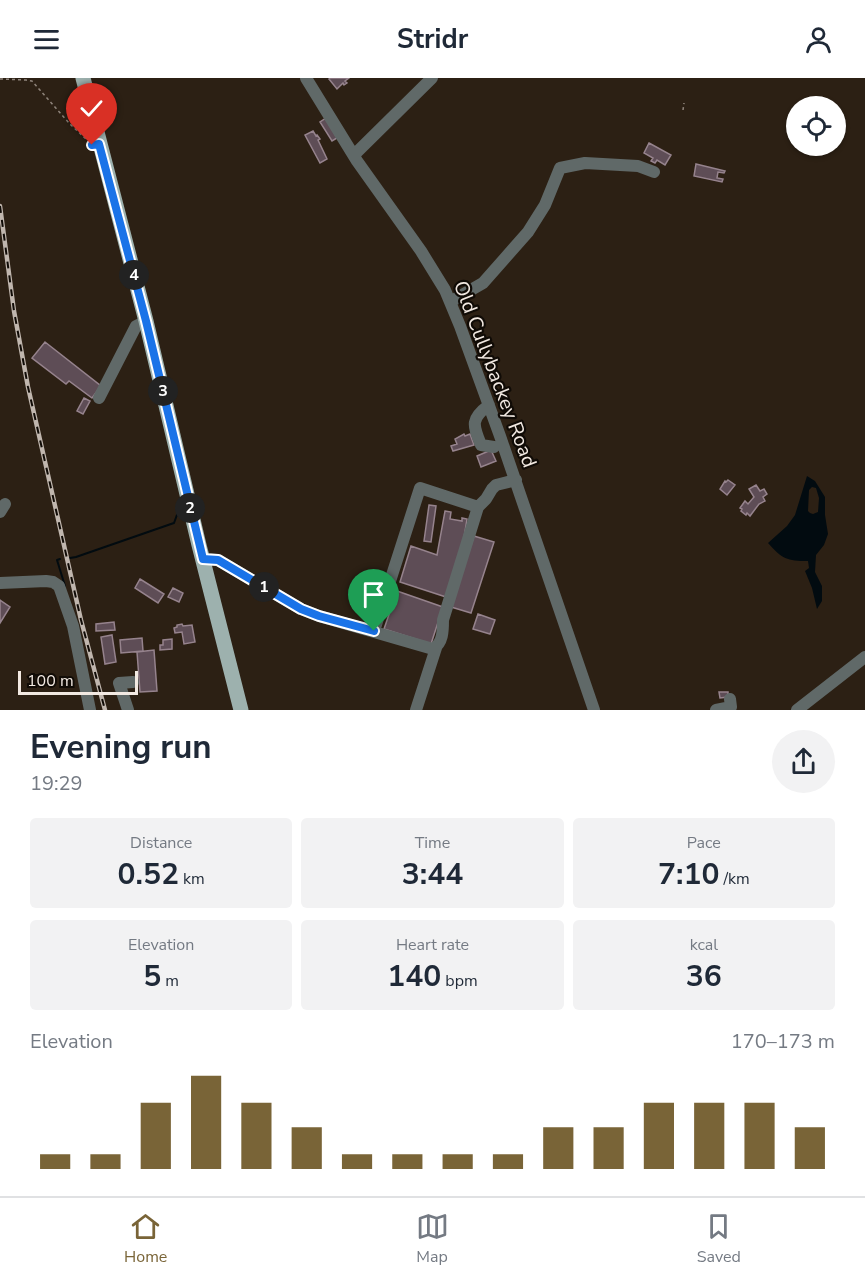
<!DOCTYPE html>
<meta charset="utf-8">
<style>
:root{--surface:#fff;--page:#f2f2f3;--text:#1f2937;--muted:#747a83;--line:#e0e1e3;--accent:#796437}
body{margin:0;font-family:"Nunito Sans",sans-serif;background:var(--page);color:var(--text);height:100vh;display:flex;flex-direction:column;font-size:22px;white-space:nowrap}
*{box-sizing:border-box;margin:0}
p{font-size:20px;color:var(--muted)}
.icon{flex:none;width:33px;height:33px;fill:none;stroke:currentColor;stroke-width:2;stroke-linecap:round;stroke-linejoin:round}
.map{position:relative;height:632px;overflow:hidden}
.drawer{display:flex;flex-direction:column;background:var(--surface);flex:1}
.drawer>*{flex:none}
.buttons{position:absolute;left:786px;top:18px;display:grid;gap:12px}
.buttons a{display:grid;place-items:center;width:60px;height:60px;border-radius:50%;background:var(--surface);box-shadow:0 2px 4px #0004;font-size:30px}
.scale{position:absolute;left:18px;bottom:15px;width:120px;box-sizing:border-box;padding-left:6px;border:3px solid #f2e9e2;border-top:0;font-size:16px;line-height:21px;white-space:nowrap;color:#f2e9e2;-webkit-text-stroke:4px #100b06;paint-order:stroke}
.pin{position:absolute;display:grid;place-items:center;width:51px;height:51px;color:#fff;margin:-62px -26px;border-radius:50% 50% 50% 0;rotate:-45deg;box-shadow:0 0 6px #0007}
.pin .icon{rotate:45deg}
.km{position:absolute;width:30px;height:30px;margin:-15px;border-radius:50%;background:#222;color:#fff;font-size:16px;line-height:30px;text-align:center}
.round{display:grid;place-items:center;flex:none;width:63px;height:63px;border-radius:32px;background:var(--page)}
.summary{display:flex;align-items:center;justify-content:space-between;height:102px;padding:0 30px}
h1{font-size:33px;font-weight:700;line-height:45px}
.stats{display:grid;grid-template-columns:repeat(3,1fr);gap:9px;height:102px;padding:6px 30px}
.stats div{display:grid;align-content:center;border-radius:6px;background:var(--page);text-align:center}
.stats b{font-size:30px;font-weight:700}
.stats small{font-size:16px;font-weight:400}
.stats p{font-size:16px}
.chart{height:168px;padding:12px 30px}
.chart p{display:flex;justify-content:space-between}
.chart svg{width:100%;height:108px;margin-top:6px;stroke:var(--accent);stroke-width:6}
header{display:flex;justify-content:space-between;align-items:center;height:78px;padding:0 30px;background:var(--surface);font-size:27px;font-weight:700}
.tabs{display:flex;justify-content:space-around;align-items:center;height:84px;border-top:2px solid var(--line);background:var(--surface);font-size:16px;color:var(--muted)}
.tabs a{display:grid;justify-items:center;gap:3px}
.tabs .active{color:var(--accent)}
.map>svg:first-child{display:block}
.water{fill:#020b10;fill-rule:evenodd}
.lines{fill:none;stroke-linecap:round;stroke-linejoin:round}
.stream{stroke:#020b10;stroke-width:2}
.building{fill:#5e4d56;stroke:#96838d;stroke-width:1.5}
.path{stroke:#8f847b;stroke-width:1.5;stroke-dasharray:3 3;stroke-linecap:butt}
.minor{stroke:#606968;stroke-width:12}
.major{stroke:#9db1ae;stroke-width:15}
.rail-casing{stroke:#c0b6ae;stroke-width:4.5}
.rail{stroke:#100b06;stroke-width:2;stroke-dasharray:7;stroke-linecap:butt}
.route-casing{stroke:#fff;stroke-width:12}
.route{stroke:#1a73e8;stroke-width:8}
.labels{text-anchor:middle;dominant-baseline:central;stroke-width:4.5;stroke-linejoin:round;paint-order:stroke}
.street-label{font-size:20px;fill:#f2e9e2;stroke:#100b06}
</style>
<header><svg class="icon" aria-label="menu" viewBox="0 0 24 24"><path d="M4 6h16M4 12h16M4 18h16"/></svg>Stridr<svg class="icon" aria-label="person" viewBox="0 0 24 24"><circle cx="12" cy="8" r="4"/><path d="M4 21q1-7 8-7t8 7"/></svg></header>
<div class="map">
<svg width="865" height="632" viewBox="0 0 865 632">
<rect width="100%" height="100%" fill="#2c2014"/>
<path class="water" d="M807 398 815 403 825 419V437L828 456 824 467 816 477 815 494 822 508V523L817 531 812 510 805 493 809 490 808 483C787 483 782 481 768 465L787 448 795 437ZM812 409 816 410 819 420 818 434 813 436 810 435 808 433 809 412Z"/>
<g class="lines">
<path class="stream" d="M70 480 76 479 171 446 174 445 178 434
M60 481 57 482 65 508"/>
</g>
<path class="building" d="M330 0H349L345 3 347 5 344 7 343 5 337 11 329 1Z
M326 40 337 60 332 63 320 44Z
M313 53 316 58 317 57 320 61 318 62 327 81 320 85 305 57Z
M649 65 671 77 665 87 657 82 655 85 651 83 653 80 644 75Z
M696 86 725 93 724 95 718 94 717 100 723 101 722 104 694 98Z
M45 264 101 308 92 320 69 303 66 306 32 280Z
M84 320 90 323 83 336 77 333Z
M464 356 465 358 470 356 474 367 453 373 451 368 457 366 455 361Z
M491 372 496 383 481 389 477 378Z
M728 402 735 407 727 417 720 411 725 403 726 404Z
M756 407 760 413 764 411 767 416 763 419 765 423 759 426 750 438 747 435 746 437 741 433 742 431 740 430 745 423 748 426 754 419 749 411Z
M429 427 436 428 431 464 424 463Z
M445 433 451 434 450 441 462 443V440L467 441 462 472 446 519 400 504 411 468 437 477Z
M474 458 494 464 471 535 451 529Z
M140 501 164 516 158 525 135 510Z
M173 510 183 515 179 524 168 519Z
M397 513 443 529 431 566 384 551Z
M0 522 10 529 0 545Z
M478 536 495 542 490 556 473 551Z
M114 544 115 552 96 553V546Z
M182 546 183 548 192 547 195 564 184 566 182 554 175 555 174 550 177 549V547Z
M112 557 116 584 105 586 101 559Z
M142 560 143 573 121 575 120 562Z
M172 561V571L160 572V567H163V562Z
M154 572 157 613 140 614 137 574Z
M719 614H728V619L720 620Z"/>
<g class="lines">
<path class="path" d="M0 1 26 2 32 3 70 46 87 62
M683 32 684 25"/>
<path class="minor" d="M306 0 357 83 421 173 445 212 460 248 500 358 594 632
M354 77 432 0
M450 224 483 205 528 154 545 127 560 90 585 85 638 88 654 94
M99 320 136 248 146 243
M489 327C470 341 473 347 481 367L494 369
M0 434 5 426
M203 481 218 482 301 531 319 538 433 571C443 565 443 553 443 542L478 429 486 421 492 411 496 407 516 402
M0 505 46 503 53 504 59 508 73 548 90 632
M374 553 420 410 478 429
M128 632 119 605 133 604
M416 632 436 570
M716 632 731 629 730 621
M797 632 865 579"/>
<path class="major" d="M83 0 146 243 199 467 241 632"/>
<defs>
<path id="rail" d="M0 128 14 233 28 309 81 542 105 632"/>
</defs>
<use href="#rail" class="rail-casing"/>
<use href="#rail" class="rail"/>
</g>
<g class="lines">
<defs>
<path id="route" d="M92 67 99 66 146 243 203 481 218 482 301 531 319 538 374 553"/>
</defs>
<use href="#route" class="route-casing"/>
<use href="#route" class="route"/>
</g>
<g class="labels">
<g class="street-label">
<text transform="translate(495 296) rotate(69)">Old Cullybackey Road</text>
</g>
</g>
</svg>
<div class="buttons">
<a><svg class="icon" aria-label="locate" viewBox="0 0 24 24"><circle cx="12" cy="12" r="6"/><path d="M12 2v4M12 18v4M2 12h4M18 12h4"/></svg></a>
</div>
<div class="scale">100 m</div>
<div class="pin" style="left:374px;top:553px;background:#1e9e55"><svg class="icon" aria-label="arrive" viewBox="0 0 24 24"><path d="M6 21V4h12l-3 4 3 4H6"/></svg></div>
<div class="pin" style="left:92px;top:67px;background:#d93025"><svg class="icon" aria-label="check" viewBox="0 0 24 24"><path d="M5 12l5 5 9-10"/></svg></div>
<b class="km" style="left:264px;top:509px">1</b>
<b class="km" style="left:190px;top:430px">2</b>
<b class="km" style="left:163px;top:313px">3</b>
<b class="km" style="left:134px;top:197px">4</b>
</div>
<section class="drawer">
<div class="summary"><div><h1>Evening run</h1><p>19:29</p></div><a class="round"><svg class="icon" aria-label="share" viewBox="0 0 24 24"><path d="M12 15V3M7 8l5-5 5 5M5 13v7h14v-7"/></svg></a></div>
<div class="stats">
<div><p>Distance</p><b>0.52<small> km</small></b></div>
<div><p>Time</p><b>3:44</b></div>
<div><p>Pace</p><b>7:10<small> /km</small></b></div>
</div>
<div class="stats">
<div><p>Elevation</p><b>5<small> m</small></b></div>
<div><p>Heart rate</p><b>140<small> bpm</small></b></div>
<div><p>kcal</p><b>36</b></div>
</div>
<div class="chart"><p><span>Elevation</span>170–173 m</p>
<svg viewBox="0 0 160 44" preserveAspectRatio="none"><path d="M5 44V38M15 44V38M25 44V17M35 44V6M45 44V17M55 44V27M65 44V38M75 44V38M85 44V38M95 44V38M105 44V27M115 44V27M125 44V17M135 44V17M145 44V17M155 44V27"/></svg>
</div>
</section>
<nav class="tabs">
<a class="active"><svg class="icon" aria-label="home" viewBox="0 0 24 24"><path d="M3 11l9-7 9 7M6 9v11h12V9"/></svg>Home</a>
<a><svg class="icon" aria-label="map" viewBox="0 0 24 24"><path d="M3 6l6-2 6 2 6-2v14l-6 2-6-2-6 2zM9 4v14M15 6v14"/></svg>Map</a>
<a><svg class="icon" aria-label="saved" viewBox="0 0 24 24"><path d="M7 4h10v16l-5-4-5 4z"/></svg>Saved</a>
</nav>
